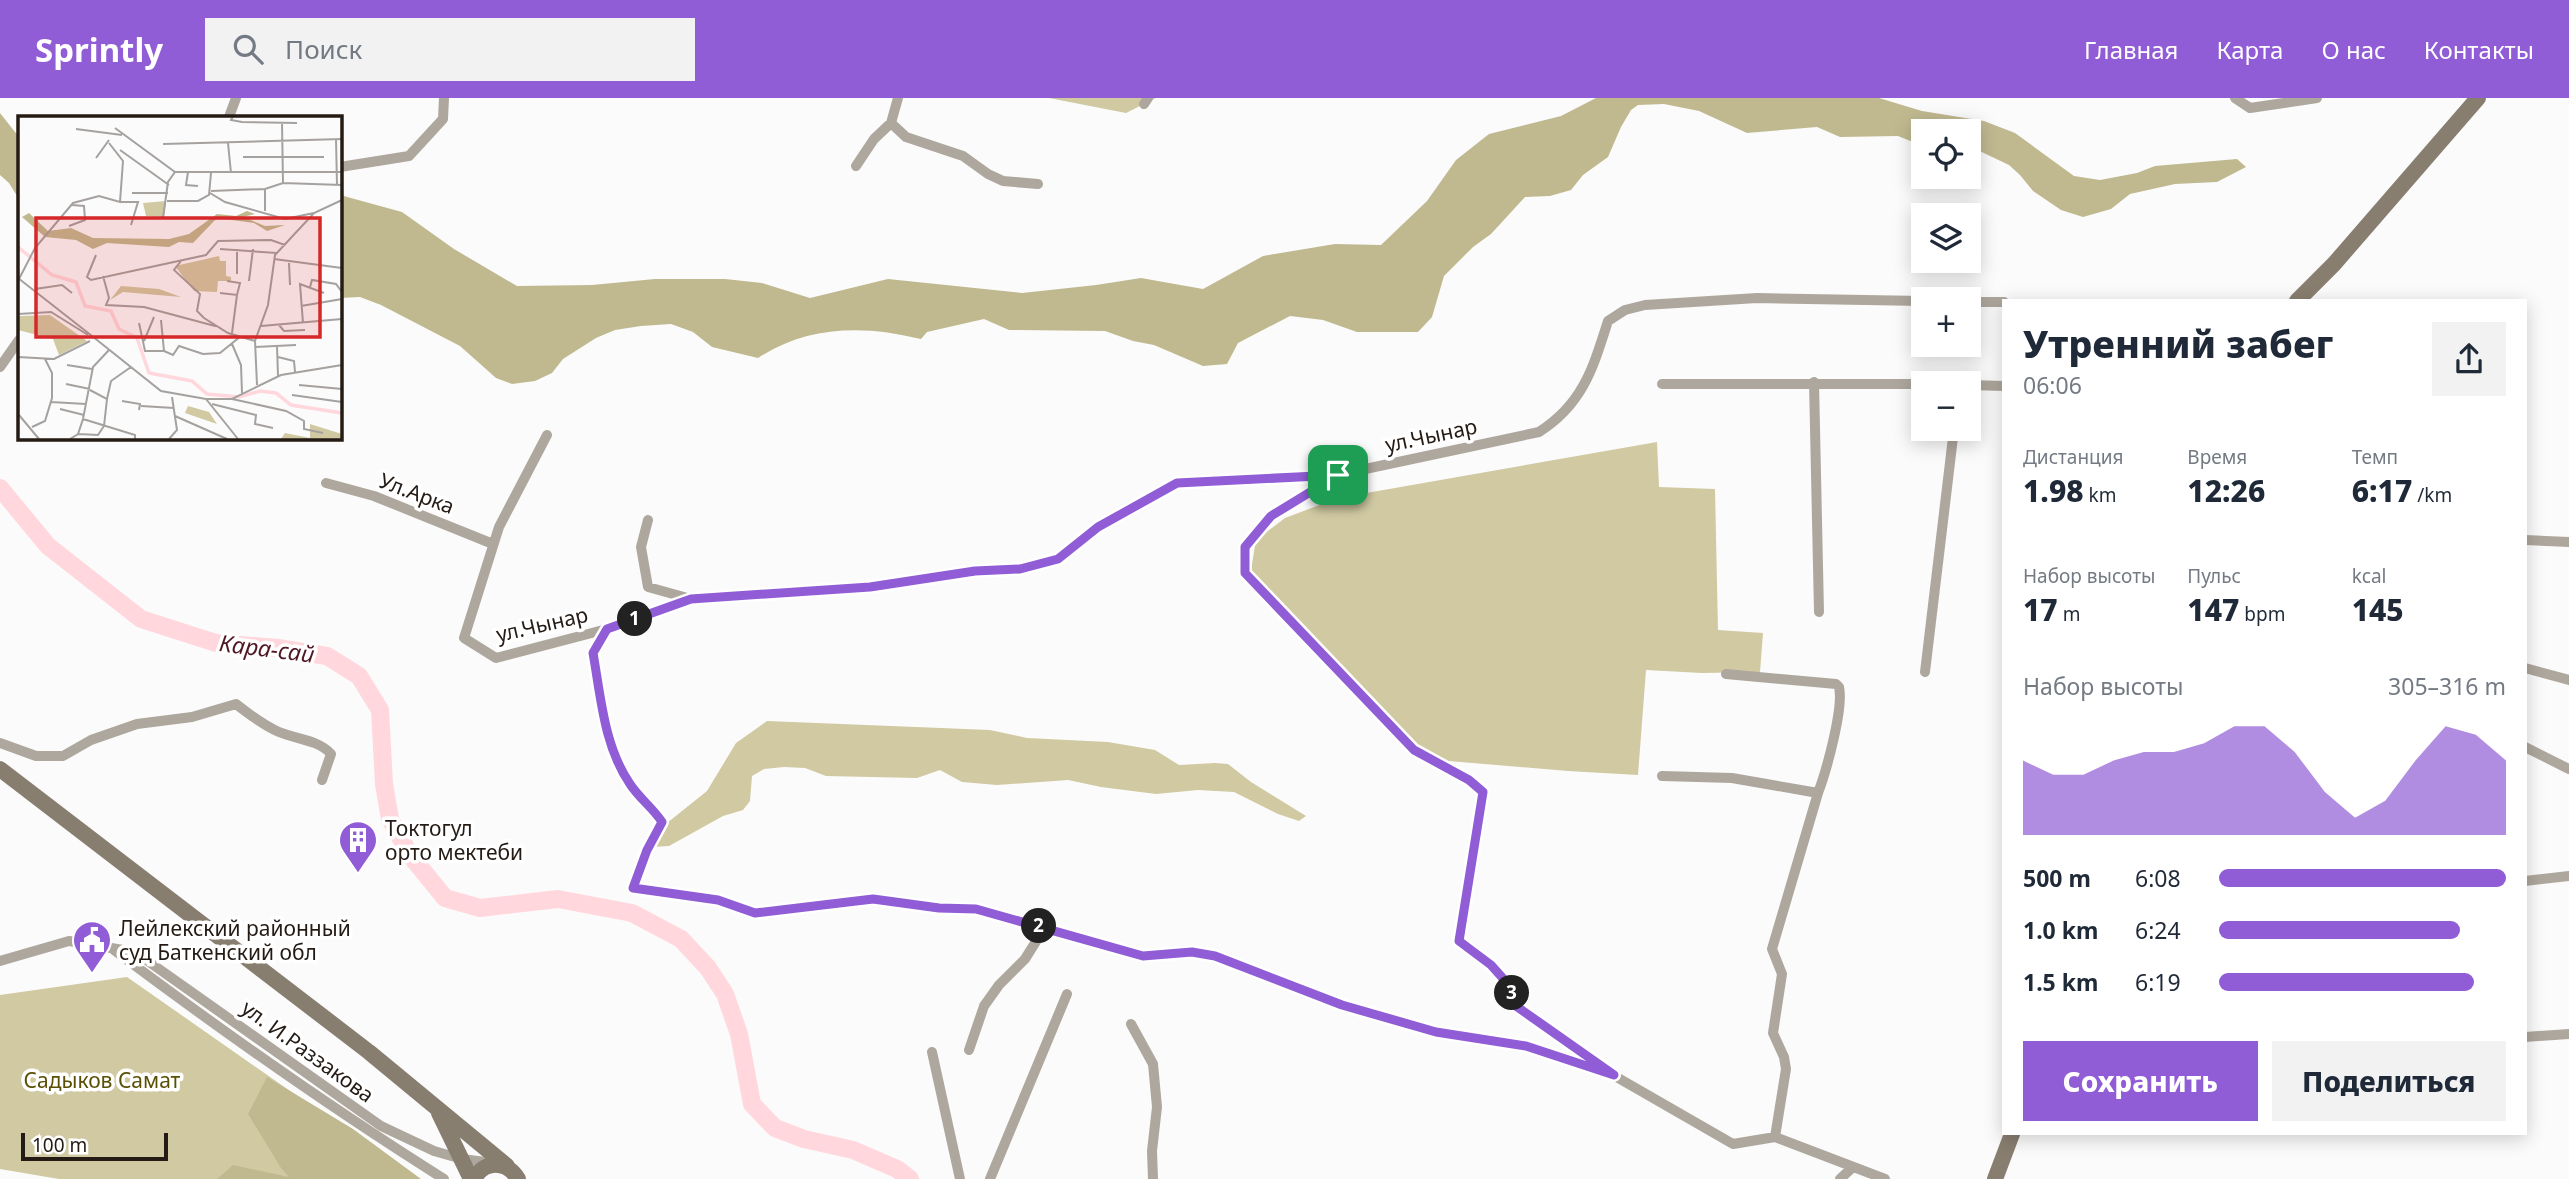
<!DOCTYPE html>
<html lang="ru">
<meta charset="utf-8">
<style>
:root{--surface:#fff;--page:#f2f2f3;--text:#1f2937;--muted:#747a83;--accent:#915dd6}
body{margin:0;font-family:"Noto Sans",sans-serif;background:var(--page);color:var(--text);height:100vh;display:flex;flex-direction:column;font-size:26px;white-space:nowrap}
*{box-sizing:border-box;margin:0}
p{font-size:23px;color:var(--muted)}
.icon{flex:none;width:38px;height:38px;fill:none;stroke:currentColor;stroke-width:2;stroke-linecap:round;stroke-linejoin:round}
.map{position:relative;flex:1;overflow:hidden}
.panel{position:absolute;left:2002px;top:201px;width:525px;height:836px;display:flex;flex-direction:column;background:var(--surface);border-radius:0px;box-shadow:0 4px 18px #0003}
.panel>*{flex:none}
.fabs{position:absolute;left:1911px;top:21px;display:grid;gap:14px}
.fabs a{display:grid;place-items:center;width:70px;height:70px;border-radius:0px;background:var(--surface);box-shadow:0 4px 18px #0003;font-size:35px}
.scale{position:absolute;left:21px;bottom:18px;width:147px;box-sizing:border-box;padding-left:7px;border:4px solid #241b15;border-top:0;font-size:19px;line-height:24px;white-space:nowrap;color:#241b15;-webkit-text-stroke:5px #fff;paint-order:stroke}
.pin{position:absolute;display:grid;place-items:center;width:60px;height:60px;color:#fff;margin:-30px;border-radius:14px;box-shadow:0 4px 10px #0006}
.km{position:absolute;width:35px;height:35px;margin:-18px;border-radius:50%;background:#222;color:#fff;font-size:19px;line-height:35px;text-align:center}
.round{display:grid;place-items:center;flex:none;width:74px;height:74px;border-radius:0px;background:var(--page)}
.head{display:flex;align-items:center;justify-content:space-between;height:119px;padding:0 21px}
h1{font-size:38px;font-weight:800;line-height:52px}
.stats{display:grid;grid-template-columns:repeat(3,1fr);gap:10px;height:119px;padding:7px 21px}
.stats div{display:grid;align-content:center}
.stats b{font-size:30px;font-weight:800}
.stats small{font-size:19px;font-weight:400}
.stats p{font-size:19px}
.chart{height:196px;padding:14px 21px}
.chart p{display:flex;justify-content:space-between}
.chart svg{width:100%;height:126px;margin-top:7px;fill:var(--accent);opacity:.7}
.primary-button{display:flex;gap:14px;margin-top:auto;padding:14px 21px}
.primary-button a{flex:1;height:80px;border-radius:0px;background:var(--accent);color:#fff;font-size:28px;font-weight:800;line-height:80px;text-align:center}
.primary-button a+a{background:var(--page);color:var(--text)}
ul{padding:0 21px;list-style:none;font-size:23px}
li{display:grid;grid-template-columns:112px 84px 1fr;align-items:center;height:52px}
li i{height:18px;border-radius:9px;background:var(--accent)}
header{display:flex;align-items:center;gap:42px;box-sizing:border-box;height:98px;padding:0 35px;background:var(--accent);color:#fff}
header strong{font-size:33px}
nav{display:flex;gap:38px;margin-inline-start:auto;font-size:24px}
.search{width:490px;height:63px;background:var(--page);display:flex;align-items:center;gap:18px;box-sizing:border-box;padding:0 24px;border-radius:0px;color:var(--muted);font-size:26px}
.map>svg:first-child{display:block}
.green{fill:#d0c9a2}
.forest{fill:#c0b990}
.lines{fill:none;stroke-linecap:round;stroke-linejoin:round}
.river{stroke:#ffd7dd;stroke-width:18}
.street{stroke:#aea79d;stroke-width:10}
.secondary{stroke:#887e70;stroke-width:16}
.route-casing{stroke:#fff;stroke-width:14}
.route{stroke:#915dd6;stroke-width:9}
.labels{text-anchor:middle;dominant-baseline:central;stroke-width:7;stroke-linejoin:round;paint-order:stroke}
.street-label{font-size:21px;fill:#241b15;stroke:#fff}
.poi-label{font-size:21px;fill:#241b15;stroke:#fff;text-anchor:start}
.park-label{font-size:21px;fill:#5a4f04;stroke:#fff}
.water-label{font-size:23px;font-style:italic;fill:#501725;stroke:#fff}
.inset-river{fill:none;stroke:#ffd7dd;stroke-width:3.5}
.inset-road{fill:none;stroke:#a5a19f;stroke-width:2}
.view{fill:#d62828;fill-opacity:0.15;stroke:#d62828;stroke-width:3.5}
.inset-edge{fill:none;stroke:#241b15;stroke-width:3.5}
</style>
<header>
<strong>Sprintly</strong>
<div class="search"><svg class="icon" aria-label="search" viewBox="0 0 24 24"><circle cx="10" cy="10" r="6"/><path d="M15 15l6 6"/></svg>Поиск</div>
<nav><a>Главная</a><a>Карта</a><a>О нас</a><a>Контакты</a></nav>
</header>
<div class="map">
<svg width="2569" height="1081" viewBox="0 0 2569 1081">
<rect width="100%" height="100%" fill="#fbfbfb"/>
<path class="green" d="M1049 0H1156L1126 15Z
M1657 344 1659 389 1715 391 1718 532 1763 535 1760 574 1702 575 1646 572 1638 677 1568 673 1425 661 1331 565 1251 472 1256 442 1285 420 1338 400Z
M767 623 990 632 1027 640 1108 644 1155 652 1179 667 1215 665 1228 666 1251 684 1306 718 1299 723 1278 716 1234 694 1198 692 1156 696 1101 689 1068 682 997 687 962 684 940 672 917 680 826 678 805 670 784 669 764 671 752 678 750 703 743 712 723 718 669 748 652 749 657 733 707 693 736 645Z
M127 879 416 1081H59L0 1071V897Z"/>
<path class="forest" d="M1596 0H1879L1922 13 1984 23 2015 35 2074 78 2100 82 2137 75 2155 68 2237 61 2246 69 2217 84 2175 86 2130 96 2111 111 2083 119 2061 112 2033 93 2020 77 2009 67 1969 48V33H1923V48L1898 38 1840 39 1817 29 1747 35 1699 13 1664 6 1638 7 1631 12 1621 29 1608 59 1583 77 1571 92 1550 98 1525 99 1491 136 1473 149 1444 178 1432 219 1418 234H1357L1323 222 1290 218 1238 245 1227 266 1203 268 1154 247 1133 243 1105 233 1009 232 984 221 927 234 921 241C864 227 808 227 758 260L712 249 693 234 671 226 641 228 615 232 596 240 563 261 552 275 535 283 512 286 496 280 460 248 381 207 360 199 340 200V97L402 114 454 151 517 188 592 187 655 181H725L762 185 810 200 888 181 1022 195 1096 187 1141 180 1203 191 1263 158 1335 146 1381 147 1427 103 1456 62 1489 36 1561 18Z
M0 15 19 39V101L9 85 0 77Z
M267 979 353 1031 421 1081H217L233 1067 289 1079 281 1070 248 1016Z"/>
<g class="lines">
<path class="river" d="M0 390 48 448 141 521 216 545 278 550 327 558 359 578 380 612 384 686 390 721 410 757 445 800 480 810 558 801 632 815 681 841 708 870 725 896 739 936 752 1006 775 1030 804 1041 853 1052 897 1071 910 1081"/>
<path class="street" d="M2235 0 2250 10 2317 0
M1144 6 1148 0
M229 19 236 0
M891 25 906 39 963 58 988 76 1003 83 1038 86
M856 68 874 41 891 25 898 0
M340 69 409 58 443 21 444 0
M1969 204H2004
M0 269 19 242
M1814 284 1819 514
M1662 286H1923
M1969 287 2004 288
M547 337 499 429 464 540 496 560 607 531 691 501 870 489 975 473 1020 471 1058 461 1098 429 1177 385 1337 377 1539 334C1583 306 1593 270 1608 223L1625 212 1645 207 1757 200 1923 203
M1334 379 1271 418 1245 448V475L1414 652 1469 682 1483 694 1459 843 1491 867 1509 886 1516 908 1613 977 1733 1046 1775 1039 1885 1081
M326 385 374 398 493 446
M648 422 641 449 648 489 691 501
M2525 442 2569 444
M607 531 593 555C601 600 604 648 630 686 639 700 653 710 662 724L647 753 633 790 718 802 755 815 873 801 939 810 977 811 1143 858 1192 854 1215 858 1342 907 1436 934 1526 948 1613 977
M2525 570 2569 582
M1925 574 1954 331
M0 645 36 658H63L91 642 137 626 192 619 236 606C250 617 263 627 279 634 296 641 319 642 331 656L322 682
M2525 649 2569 671
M1662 678 1732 680 1818 695C1826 674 1844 610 1839 589L1836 586 1726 576
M2525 783 2569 778
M114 852C222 933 331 1010 444 1081
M0 863 69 843 135 854 381 1028 434 1053 462 1061 493 1065
M1131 926 1153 966 1157 1009 1152 1053 1153 1081
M2525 939 2569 936
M969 952 984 908 999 887 1025 861 1045 829
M932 954 960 1081
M1775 1039 1786 971 1784 959 1773 935 1782 876 1772 851 1818 695
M990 1081 1067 896
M1840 1081 1853 1069"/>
<path class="secondary" d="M2297 203 2334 166 2478 0
M0 671 369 954 507 1068
M439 1015 471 1081
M474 1081C484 1062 507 1062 518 1081
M1995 1081 2012 1036"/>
</g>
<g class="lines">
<defs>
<path id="route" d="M1338 377 1271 418 1245 449V475L1414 652 1469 682 1483 694 1459 843 1491 867 1508 886 1516 908 1614 977 1526 948 1436 934 1342 907 1215 858 1192 854 1143 858 976 811 939 810 873 801 755 815 718 802 633 790 647 752 662 724C653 710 639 700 630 686 604 648 601 600 593 555L607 531 691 501 870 489 975 473 1020 471 1058 461 1098 429 1177 385Z"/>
</defs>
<use href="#route" class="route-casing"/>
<use href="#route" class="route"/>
</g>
<defs>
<symbol id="building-pin" viewBox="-11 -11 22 30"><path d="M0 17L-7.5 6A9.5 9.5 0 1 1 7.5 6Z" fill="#915dd6" stroke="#fff"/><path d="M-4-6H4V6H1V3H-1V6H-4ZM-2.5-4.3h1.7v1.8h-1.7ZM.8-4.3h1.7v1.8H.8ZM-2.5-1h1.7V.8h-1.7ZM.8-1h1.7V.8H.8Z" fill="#fff"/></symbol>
<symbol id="civic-pin" viewBox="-11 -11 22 30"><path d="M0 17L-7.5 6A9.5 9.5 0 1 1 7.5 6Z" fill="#915dd6" stroke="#fff"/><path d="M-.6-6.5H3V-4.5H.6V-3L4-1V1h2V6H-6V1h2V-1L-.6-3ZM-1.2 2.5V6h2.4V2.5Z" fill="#fff"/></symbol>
</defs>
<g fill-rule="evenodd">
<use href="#building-pin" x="336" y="720" width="44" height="60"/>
<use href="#civic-pin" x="70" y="820" width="44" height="60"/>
</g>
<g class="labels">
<g class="street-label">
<text transform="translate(1431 337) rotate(-12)">ул.Чынар</text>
<text transform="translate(417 395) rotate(21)">Ул.Арка</text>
<text transform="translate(542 526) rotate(-13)">ул.Чынар</text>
<text transform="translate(308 953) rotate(36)">ул. И.Раззакова</text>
</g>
<g class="poi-label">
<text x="385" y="730">Токтогул<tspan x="385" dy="24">орто мектеби</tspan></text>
<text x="119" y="830">Лейлекский районный<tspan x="119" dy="24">суд Баткенский обл</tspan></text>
</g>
<g class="park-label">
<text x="102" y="982">Садыков Самат</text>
</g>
<g class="water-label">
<text transform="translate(267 550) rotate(7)">Кара-сай</text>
</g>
</g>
<g transform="translate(18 18)">
<rect width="324" height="324" fill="#fbfbfb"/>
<path d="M148 85 146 101 128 100 125 87ZM201 140 202 145H208V160L213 161V165H200L199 176 176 175 157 150ZM103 170 141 173 163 181 105 176 92 184ZM32 199 69 225 41 239 35 223 0 214V200ZM170 290 191 296 199 308 167 297ZM292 308 324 318V323H263L267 317 292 322Z" fill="#d0c9a2"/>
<path d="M229 95 237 98 225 101 247 110 267 109 249 115 236 107 199 102 175 127 161 126 151 131 89 127 75 133 58 124 27 121 4 101 11 97 30 115 53 112 75 122 151 123 171 118 199 98 218 100Z" fill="#c0b990"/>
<path class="inset-river" d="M0 131 34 159 58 166 67 190 93 195 101 213 119 222 131 257 174 265 189 278 221 281 242 275 258 277 273 289 324 297"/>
<path class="inset-road" d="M215 0 213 4 224 6 279 7M264 7 265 67M97 12 157 56H324M58 13 104 19M318 23 319 69M210 27 213 57M145 28 324 23M102 34 151 69M225 41H306M78 42 91 24M170 56 168 69 180 70M247 73V95M193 75 247 73 265 67 324 69M114 77H150M192 77 207 86 267 103 296 97M149 85H180L191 79 193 57M102 86H120L113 109M145 102 150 66 157 56M51 110 67 104 66 90 54 89M202 133 259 137M219 133V158M78 139 69 161 73 164 188 139 200 125 253 124 267 129M256 143 324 152M163 145 156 154 182 178 179 195 186 202 210 217 237 225M271 147 272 169M85 160 91 182 88 189 126 191 197 210M0 162 74 220M1 163 17 132 55 87 81 80 102 86 105 45 91 27M231 165 235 133M292 171 294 164 318 168 324 176M17 173 44 169 54 177M202 177 219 179 222 167 209 165M283 190 324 183M0 198 33 196 70 219M143 204 146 235 155 239 161 230 185 238 202 237 223 220M121 207 127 235H146M285 207 282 168 306 177M261 209 266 215 287 214M243 210 324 203M214 217 219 179M74 220 143 275 188 283H214L263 259 324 249M126 225 136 201M214 228 223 249 224 277M259 230 260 260M237 231 278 229M0 241 36 243 72 225M260 241 276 245 277 256M49 249 74 253M48 268 72 273M239 269 237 225 250 189 257 139 296 97 324 84M281 269 324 273M274 279 324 286M89 283 93 265 113 251M188 283 220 323M214 283 268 295 286 305V313L305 317M104 285 122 288 121 294M33 286 68 288M194 288 238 299 237 308 255 312M123 290 156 292M42 293 66 299M1 299 21 323M157 300 209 323M65 303 117 319V323M14 311 27 305 34 282V257L27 243M60 318 80 319 86 310 89 283 72 274M52 323 60 318 65 303 75 251 91 234M151 323 159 314 154 281"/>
<path class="view" d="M18 102H302V221H18Z"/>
<rect width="324" height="324" class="inset-edge"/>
</g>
</svg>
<div class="fabs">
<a><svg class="icon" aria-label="locate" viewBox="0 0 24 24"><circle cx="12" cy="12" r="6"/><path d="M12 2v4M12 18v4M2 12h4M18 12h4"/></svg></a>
<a><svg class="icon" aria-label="layers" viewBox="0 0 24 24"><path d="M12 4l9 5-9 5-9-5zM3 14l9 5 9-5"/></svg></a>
<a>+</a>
<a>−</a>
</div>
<div class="scale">100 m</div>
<div class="pin" style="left:1338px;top:377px;background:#1e9e55"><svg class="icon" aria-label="arrive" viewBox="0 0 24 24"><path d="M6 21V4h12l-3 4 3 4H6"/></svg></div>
<b class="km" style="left:635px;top:521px">1</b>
<b class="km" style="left:1039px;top:828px">2</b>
<b class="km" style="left:1512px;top:895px">3</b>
<section class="panel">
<div class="head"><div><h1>Утренний забег</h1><p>06:06</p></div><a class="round"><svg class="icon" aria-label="share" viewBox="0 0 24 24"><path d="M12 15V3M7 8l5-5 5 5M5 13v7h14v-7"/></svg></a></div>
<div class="stats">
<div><p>Дистанция</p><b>1.98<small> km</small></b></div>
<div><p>Время</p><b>12:26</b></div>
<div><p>Темп</p><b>6:17<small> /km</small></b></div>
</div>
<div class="stats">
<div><p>Набор высоты</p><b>17<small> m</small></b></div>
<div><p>Пульс</p><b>147<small> bpm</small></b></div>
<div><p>kcal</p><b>145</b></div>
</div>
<div class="chart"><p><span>Набор высоты</span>305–316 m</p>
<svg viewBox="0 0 160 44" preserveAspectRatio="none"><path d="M0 44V18L10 23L20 23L30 18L40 15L50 15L60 12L70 6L80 6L90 15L100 29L110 38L120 32L130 18L140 6L150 9L160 18V44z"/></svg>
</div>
<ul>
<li><b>500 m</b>6:08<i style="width:100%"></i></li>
<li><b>1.0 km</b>6:24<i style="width:84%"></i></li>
<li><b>1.5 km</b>6:19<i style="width:89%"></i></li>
</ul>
<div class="primary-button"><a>Сохранить</a><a>Поделиться</a></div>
</section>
</div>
